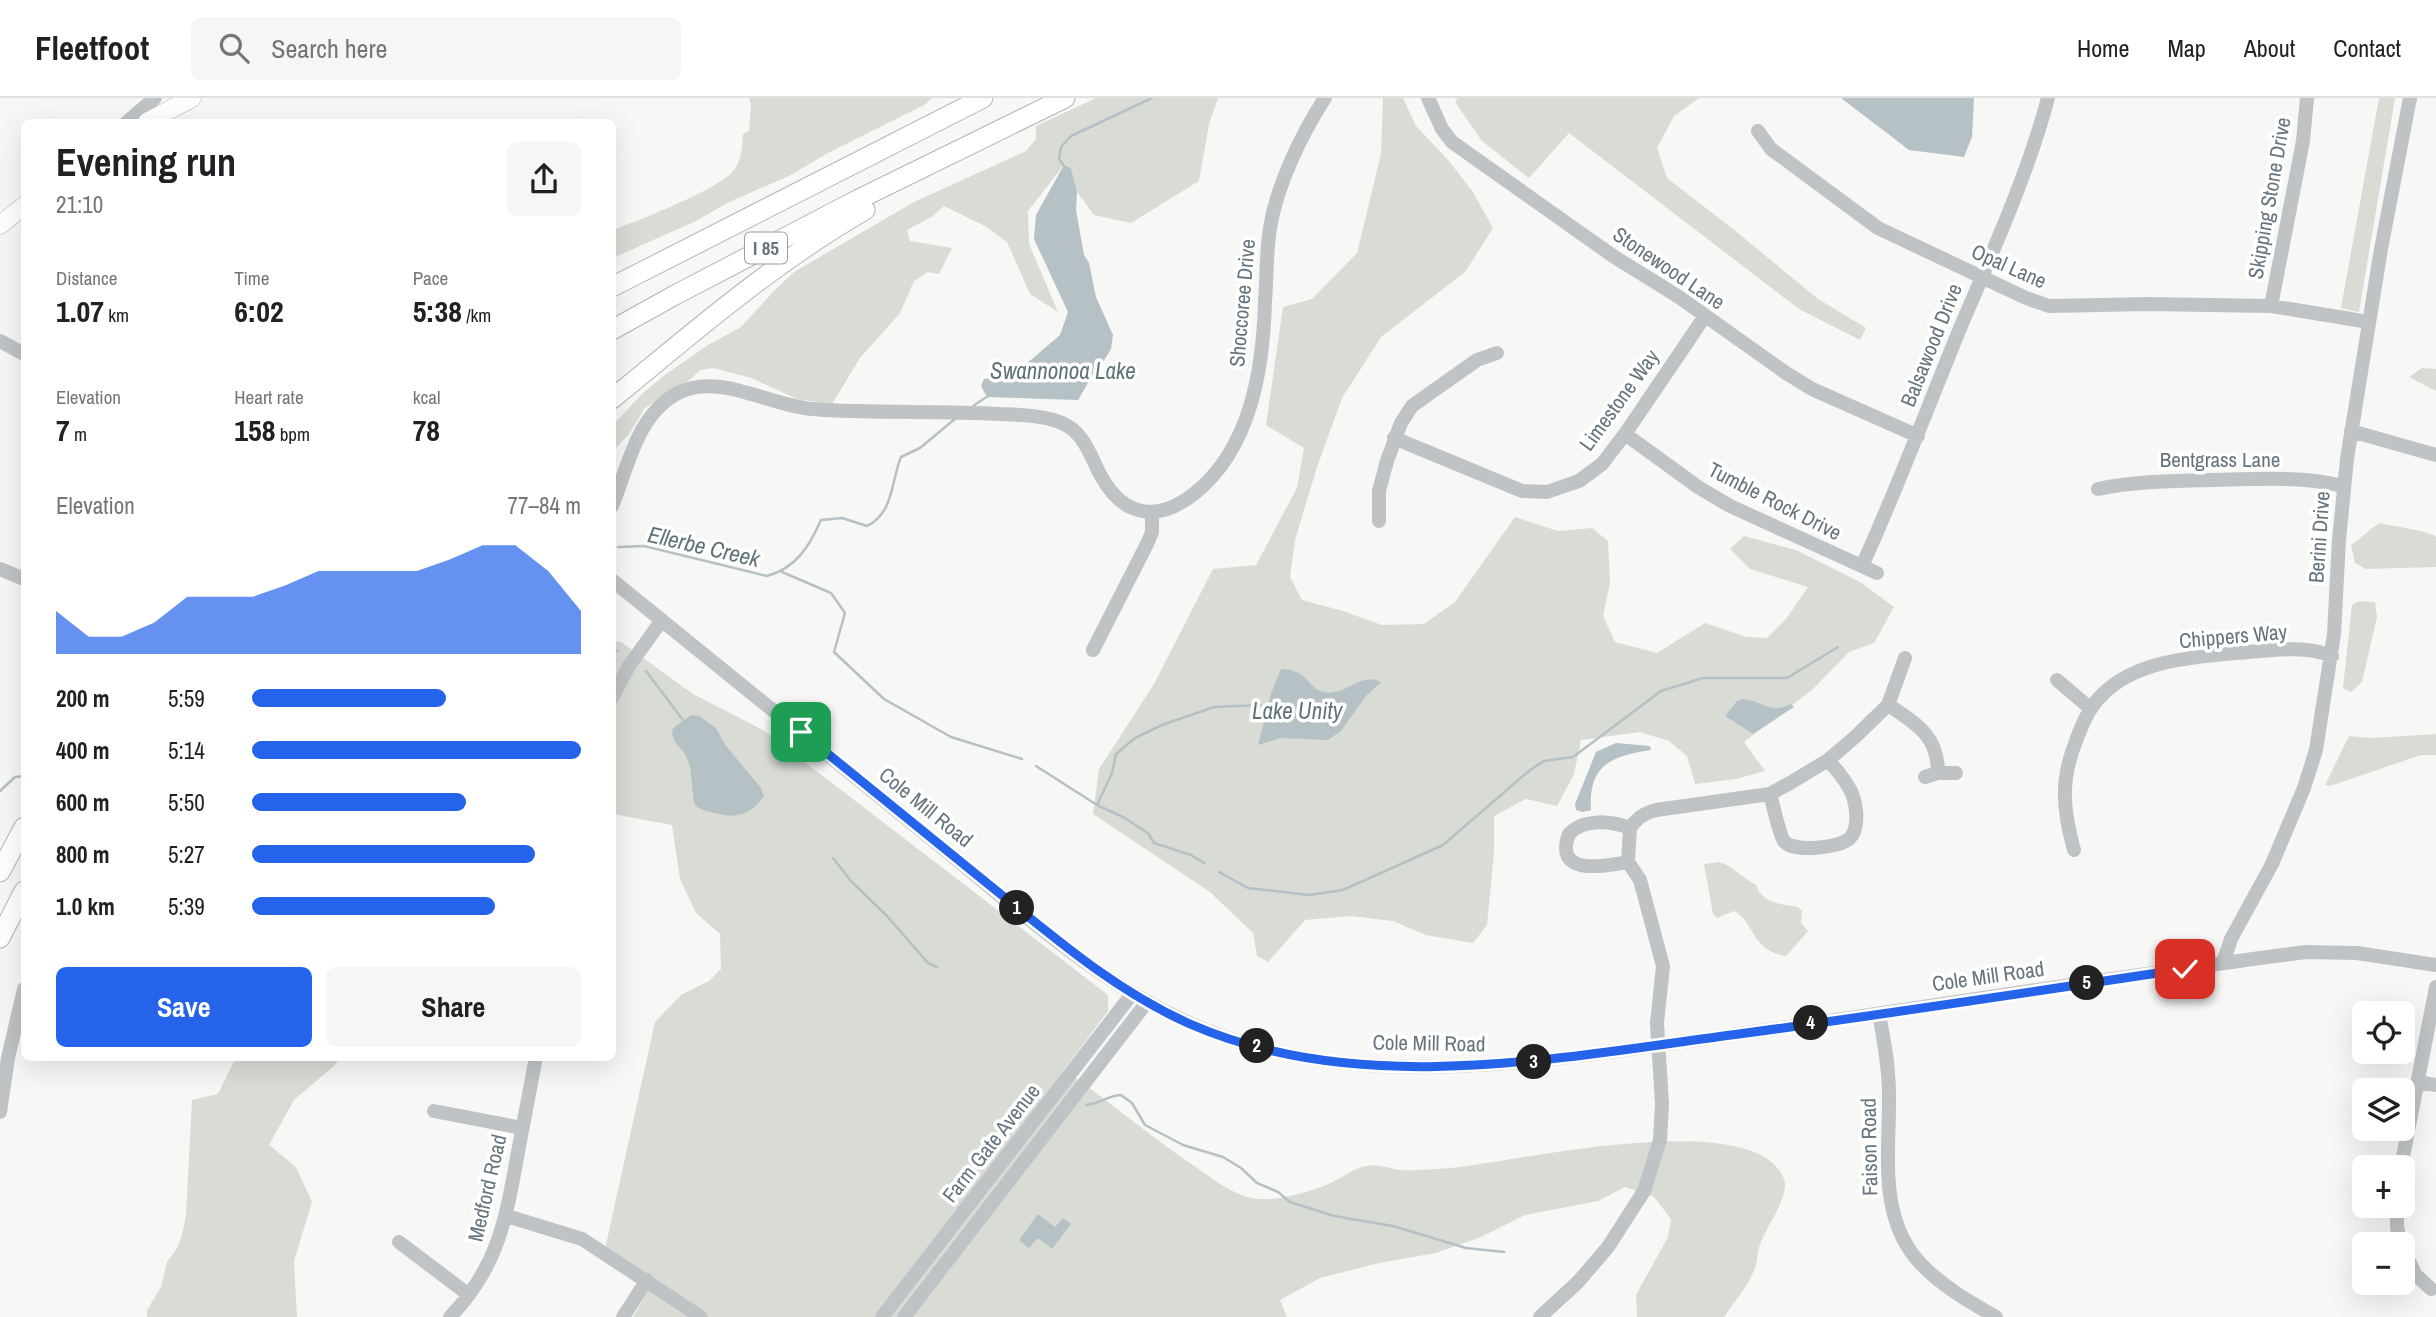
<!DOCTYPE html>
<meta charset="utf-8">
<style>
:root{--surface:#fff;--page:#f6f6f6;--text:#202124;--muted:#757577;--line:#e0e0e0;--accent:#2563eb}
body{margin:0;font-family:"Archivo Narrow",sans-serif;background:var(--page);color:var(--text);height:100vh;display:flex;flex-direction:column;font-size:26px;white-space:nowrap}
*{box-sizing:border-box;margin:0}
p{font-size:23px;color:var(--muted)}
.icon{flex:none;width:38px;height:38px;fill:none;stroke:currentColor;stroke-width:2;stroke-linecap:round;stroke-linejoin:round}
.map{position:relative;flex:1;overflow:hidden}
.panel{position:absolute;left:21px;top:21px;width:595px;height:942px;display:flex;flex-direction:column;background:var(--surface);border-radius:10px;box-shadow:0 7px 28px #0002}
.panel>*{flex:none}
.controls{position:absolute;left:2352px;top:903px;display:grid;gap:14px}
.controls a{display:grid;place-items:center;width:63px;height:63px;border-radius:10px;background:var(--surface);box-shadow:0 7px 28px #0002;font-size:35px}
.pin{position:absolute;display:grid;place-items:center;width:60px;height:60px;color:#fff;margin:-30px;border-radius:14px;box-shadow:0 4px 10px #0006}
.km{position:absolute;width:35px;height:35px;margin:-18px;border-radius:50%;background:#222;color:#fff;font-size:19px;line-height:35px;text-align:center}
.round{display:grid;place-items:center;flex:none;width:74px;height:74px;border-radius:10px;background:var(--page)}
.headline{display:flex;align-items:center;justify-content:space-between;height:119px;padding:0 35px}
h1{font-size:38px;font-weight:800;line-height:52px}
.metrics{display:grid;grid-template-columns:repeat(3,1fr);gap:10px;height:119px;padding:7px 35px}
.metrics div{display:grid;align-content:center}
.metrics b{font-size:30px;font-weight:800}
.metrics small{font-size:19px;font-weight:400}
.metrics p{font-size:19px}
.chart{height:196px;padding:14px 35px}
.chart p{display:flex;justify-content:space-between}
.chart svg{width:100%;height:126px;margin-top:7px;fill:var(--accent);opacity:.7}
.action{display:flex;gap:14px;margin-top:auto;padding:14px 35px}
.action a{flex:1;height:80px;border-radius:10px;background:var(--accent);color:#fff;font-size:28px;font-weight:800;line-height:80px;text-align:center}
.action a+a{background:var(--page);color:var(--text)}
ul{padding:0 35px;list-style:none;font-size:23px}
li{display:grid;grid-template-columns:112px 84px 1fr;align-items:center;height:52px}
li i{height:18px;border-radius:9px;background:var(--accent)}
header{display:flex;align-items:center;gap:42px;box-sizing:border-box;height:98px;padding:0 35px;background:var(--surface);border-bottom:2px solid var(--line)}
header strong{font-size:33px}
nav{display:flex;gap:38px;margin-inline-start:auto;font-size:24px}
.search{width:490px;height:63px;background:var(--page);display:flex;align-items:center;gap:18px;box-sizing:border-box;padding:0 24px;border-radius:10px;color:var(--muted);font-size:26px}
.map>svg:first-child{display:block}
.green{fill:#d8dcd5}
.water{fill:#b5c1c4}
.lines{fill:none;stroke-linecap:round;stroke-linejoin:round}
.stream{stroke:#b5c1c4;stroke-width:2.5}
.major-casing{stroke:#b1b6b9;stroke-width:19}
.highway-casing{stroke:#b1b5b8;stroke-width:21}
.minor{stroke:#bfc3c6;stroke-width:14}
.major{stroke:#fff;stroke-width:18}
.highway{stroke:#fff;stroke-width:19}
.route-casing{stroke:#fff;stroke-width:14}
.route{stroke:#2563eb;stroke-width:9}
.labels{text-anchor:middle;dominant-baseline:central;stroke-width:7;stroke-linejoin:round;paint-order:stroke}
.shield{fill:#fff;stroke:#949ea4;stroke-width:2}
.shield-label{font-size:19px;font-weight:bold;fill:#66757d}
.street-label{font-size:21px;fill:#66757d;stroke:#fff}
.water-label{font-size:23px;font-style:italic;fill:#607478;stroke:#fff}
</style>
<header>
<strong>Fleetfoot</strong>
<div class="search"><svg class="icon" aria-label="search" viewBox="0 0 24 24"><circle cx="10" cy="10" r="6"/><path d="M15 15l6 6"/></svg>Search here</div>
<nav><a>Home</a><a>Map</a><a>About</a><a>Contact</a></nav>
</header>
<div class="map">
<svg width="2436" height="1219" viewBox="0 0 2436 1219">
<rect width="100%" height="100%" fill="#f7f7f5"/>
<path class="green" d="M749 0H932L924 7 828 55 791 77 729 104 696 123 613 160V132C637 123 720 91 734 72 742 62 742 48 743 36L749 33 751 7Z
M1096 0H1218L1209 26 1199 83 1131 125 1094 117 1077 94 1071 70 1064 67 1028 113 1029 146 1058 214 1030 196 1007 144 985 128 944 108 933 118 907 132 910 143 952 150 939 176 928 174 914 183 900 215 860 260 832 306 797 301 751 280 713 270 700 272 691 281 645 310 629 336 613 353 612 328 644 294 666 276 708 247 741 229 775 192 794 174 914 104 1026 53 1036 41V28Z
M1383 0H1403L1416 28 1449 63 1473 94 1493 130 1465 174 1381 239 1342 300 1317 369 1295 442 1290 479 1302 502 1343 513 1382 527 1424 526 1455 504 1515 419 1558 433 1592 430 1608 443 1610 485 1603 518 1615 544 1657 555 1705 525 1746 539 1767 540 1786 521 1808 489 1750 471 1730 451 1744 438 1796 452 1860 484 1894 509 1874 545 1849 554 1813 591 1744 644 1765 673 1736 681 1695 686 1687 658 1669 643 1640 634 1581 642 1574 676 1557 708 1526 701 1494 718V754L1487 827 1473 845 1426 837 1393 823 1351 818 1305 822 1268 864 1257 858 1253 835 1210 794 1093 716 1099 671 1154 586 1213 471 1256 467 1297 390 1304 350 1266 327 1283 209 1312 201 1357 155 1381 56Z
M1458 0H1699L1674 18 1657 50 1667 80 1733 131 1818 201 1866 230 1860 242 1799 211 1569 35 1529 80 1482 43 1455 4Z
M2379 0H2395L2359 214 2341 210Z
M2422 270 2436 271V293L2409 279Z
M2380 425C2394 429 2428 432 2436 439V469L2366 471 2355 465 2351 447C2362 440 2369 431 2380 425Z
M2359 503 2375 504 2377 519 2362 584 2351 594 2343 590 2352 507Z
M613 543 621 544 693 596 763 632 1108 897V913L1064 972C1111 1004 1153 1041 1200 1072 1216 1083 1231 1095 1251 1100 1274 1105 1311 1094 1333 1084 1344 1078 1353 1071 1366 1068 1377 1065 1390 1071 1402 1072 1417 1073 1434 1071 1450 1070 1511 1065 1755 1006 1784 1081 1790 1097 1767 1128 1761 1144 1757 1152 1758 1162 1755 1170 1749 1187 1734 1204 1724 1219H1637L1636 1197 1668 1139 1671 1121 1654 1099 1625 1089 1598 1103 1525 1117 1481 1139 1436 1155 1379 1165 1320 1180 1280 1202 1287 1219H633L653 1184 605 1151 655 924 681 897 709 883 721 871 720 836 696 815 680 781 672 727 613 716Z
M2436 636V657H2421L2330 688 2325 687 2349 638 2371 640Z
M1719 764C1733 768 1743 780 1756 787 1762 806 1781 806 1798 809L1802 813 1801 825 1808 833 1786 858C1751 853 1755 824 1734 813L1717 820 1713 816 1704 766Z
M236 959H340L335 967 294 1002 269 1047 296 1069 312 1104 294 1163 297 1219H147V1212L161 1189 167 1164 176 1152 182 1137 186 1117 192 1002 218 996Z"/>
<path class="water" d="M1841 0H1974L1972 39 1964 59 1909 52Z
M1064 67 1071 70 1077 94 1076 112 1084 157 1089 165 1096 199 1113 237 1111 251 1103 264 1099 266 1078 302 987 299 981 288 984 281 1007 278 1025 267 1060 237 1068 214 1034 141 1036 117Z
M1281 571C1310 572 1306 590 1324 594 1345 599 1361 573 1381 584L1366 598 1341 633 1328 642 1281 640 1258 647 1271 596Z
M1742 601C1762 602 1769 617 1791 606L1794 609 1753 636 1725 618 1737 603Z
M691 617 699 618 716 630 726 648 761 690 764 698C751 717 736 721 714 715 706 713 699 712 694 705L690 668 685 656 675 644 672 636 673 630Z
M1616 645 1650 648 1651 652C1611 658 1588 667 1591 712L1583 714 1576 712 1575 706 1596 654Z
M1038 1116 1055 1129 1063 1120 1071 1126 1052 1151 1038 1140 1029 1150 1019 1142Z"/>
<g class="lines">
<path class="stream" d="M1064 68 1059 61 1061 49 1071 38 1152 0
M973 308 988 298
M618 449 644 448 767 478C796 470 809 449 821 422L842 420 867 428C894 415 891 383 901 359L920 350 956 320
M782 474 831 495 845 515 834 554 884 601 951 639 1022 661
M612 552 618 553
M646 573 683 622
M1036 668 1097 707 1123 719 1148 735 1154 745 1191 757 1204 765
M0 693 15 679 24 678
M1097 707 1112 675 1116 656 1135 640 1162 627 1214 609 1261 607
M833 760 851 783 887 818 928 865 937 869
M1219 774 1248 790 1309 797 1343 792 1443 747 1530 672 1544 663 1573 659 1661 593 1703 580H1787L1838 549
M1086 1007C1099 1006 1109 997 1121 997L1132 1005 1145 1027 1183 1047 1223 1059 1241 1070 1257 1085 1278 1094 1290 1104 1334 1118 1393 1128 1466 1150 1504 1154"/>
<defs>
<path id="major" d="M147 24 192 0
M0 127 24 108"/>
<path id="highway" d="M612 189 983 0
M612 232 675 197 857 102 1065 0
M612 301C694 234 773 165 865 112
M0 774 24 729
M0 840 24 793"/>
</defs>
<use href="#major" class="major-casing"/>
<use href="#highway" class="highway-casing"/>
<path class="minor" d="M1428 0 1442 31 1452 44 1613 158 1679 199 1786 275 1812 291 1918 338
M127 24 155 0
M1758 33 1771 51 1878 130 2026 200 2049 208 2149 206 2271 208 2369 224
M2271 208 2303 43 2307 0
M0 243 24 256
M2351 333 2436 357
M1625 336 1698 389 1730 408 1877 475
M1394 340 1522 393 1547 394 1579 383 1602 366 1625 336 1705 218
M2098 391C2136 383 2173 383 2212 382 2256 381 2301 378 2343 388
M612 408C629 367 637 315 680 294 719 275 771 308 813 311 875 316 938 312 1000 316 1020 317 1043 317 1062 325 1085 335 1090 358 1101 378 1124 420 1159 424 1195 395 1251 350 1263 271 1265 204 1267 179 1266 154 1270 130 1277 87 1301 37 1325 0
M1379 423V393L1387 363 1401 325 1412 308 1477 262 1497 255
M1862 468C1898 389 1928 308 1961 228 1992 155 2028 76 2048 0
M0 471 24 481
M612 482C721 570 830 658 939 747 1018 811 1095 883 1189 925 1327 987 1485 971 1631 951 1692 943 1754 934 1816 925 1979 901 2142 875 2306 854L2357 855 2436 867
M1093 552 1148 444 1152 434V415
M2057 582 2091 611
M612 600 629 568 662 522
M1888 607C1917 626 1938 638 1938 675
M1925 679 1938 675H1956
M1770 696C1773 706 1779 736 1784 743 1792 755 1841 750 1850 740 1861 728 1856 700 1848 688 1843 679 1835 670 1828 662
M1630 730C1637 720 1644 715 1656 712L1770 696 1790 685 1828 662 1855 639 1888 607 1905 560
M2074 752C2063 712 2060 683 2076 643 2082 627 2089 609 2102 597 2135 563 2192 559 2237 555 2266 553 2304 546 2332 558
M1628 764C1605 768 1553 779 1569 736 1584 720 1611 723 1630 730
M2223 865 2231 841 2272 766 2304 690 2316 652 2334 536 2339 442 2347 361 2381 151 2410 0
M1879 916C1884 942 1889 969 1889 996 1890 1054 1877 1120 1921 1166 1943 1189 1970 1204 1996 1219
M2418 984 2436 987
M434 1013 522 1030
M0 1014 8 960 24 891
M2401 1069 2436 889
M2397 1108V1129L2401 1146
M507 1118 582 1141 701 1219
M399 1144 469 1197
M2369 1146 2399 1141
M2403 1150 2415 1176 2431 1191
M450 1219C499 1168 506 1120 518 1054 524 1022 530 991 536 959
M623 1219 647 1182
M882 1219 1132 896
M904 1219 1147 904
M1540 1219 1578 1184 1608 1149 1644 1093 1660 1042 1662 1006 1657 925 1663 868 1640 782 1628 764 1630 730"/>
<use href="#major" class="major"/>
<use href="#highway" class="highway"/>
</g>
<g class="lines">
<defs>
<path id="route" d="M801 634C865 686 929 738 993 790 1056 841 1116 893 1190 926 1361 1001 1562 959 1739 936 1888 916 2036 893 2185 871"/>
</defs>
<use href="#route" class="route-casing"/>
<use href="#route" class="route"/>
</g>
<g class="labels">
<rect class="shield" x="745" y="134.5" width="42" height="31" rx="5"/>
<g class="shield-label">
<text x="766" y="150">I 85</text>
</g>
<g class="street-label">
<text transform="translate(2269 100) rotate(-80)">Skipping Stone Drive</text>
<text transform="translate(2009 168) rotate(24)">Opal Lane</text>
<text transform="translate(1669 170) rotate(34)">Stonewood Lane</text>
<text transform="translate(1242 205) rotate(-85)">Shoccoree Drive</text>
<text transform="translate(1931 247) rotate(-68)">Balsawood Drive</text>
<text transform="translate(1619 302) rotate(-54)">Limestone Way</text>
<text x="2220" y="361">Bentgrass Lane</text>
<text transform="translate(1775 403) rotate(27)">Tumble Rock Drive</text>
<text transform="translate(2319 439) rotate(-86)">Berini Drive</text>
<text transform="translate(2233 538) rotate(-5)">Chippers Way</text>
<text transform="translate(926 709) rotate(39)">Cole Mill Road</text>
<text transform="translate(1988 878) rotate(-8)">Cole Mill Road</text>
<text transform="translate(1429 945) rotate(1)">Cole Mill Road</text>
<text transform="translate(991 1045) rotate(-52)">Farm Gate Avenue</text>
<text transform="translate(1869 1049) rotate(-91)">Faison Road</text>
<text transform="translate(487 1090) rotate(-77)">Medford Road</text>
</g>
<g class="water-label">
<text x="1063" y="272">Swannonoa Lake</text>
<text transform="translate(704 448) rotate(13)">Ellerbe Creek</text>
<text x="1297" y="612">Lake Unity</text>
</g>
</g>
</svg>
<div class="controls">
<a><svg class="icon" aria-label="locate" viewBox="0 0 24 24"><circle cx="12" cy="12" r="6"/><path d="M12 2v4M12 18v4M2 12h4M18 12h4"/></svg></a>
<a><svg class="icon" aria-label="layers" viewBox="0 0 24 24"><path d="M12 4l9 5-9 5-9-5zM3 14l9 5 9-5"/></svg></a>
<a>+</a>
<a>−</a>
</div>
<div class="pin" style="left:801px;top:634px;background:#1e9e55"><svg class="icon" aria-label="arrive" viewBox="0 0 24 24"><path d="M6 21V4h12l-3 4 3 4H6"/></svg></div>
<div class="pin" style="left:2185px;top:871px;background:#d93025"><svg class="icon" aria-label="check" viewBox="0 0 24 24"><path d="M5 12l5 5 9-10"/></svg></div>
<b class="km" style="left:1017px;top:810px">1</b>
<b class="km" style="left:1257px;top:948px">2</b>
<b class="km" style="left:1534px;top:964px">3</b>
<b class="km" style="left:1811px;top:925px">4</b>
<b class="km" style="left:2087px;top:885px">5</b>
<section class="panel">
<div class="headline"><div><h1>Evening run</h1><p>21:10</p></div><a class="round"><svg class="icon" aria-label="share" viewBox="0 0 24 24"><path d="M12 15V3M7 8l5-5 5 5M5 13v7h14v-7"/></svg></a></div>
<div class="metrics">
<div><p>Distance</p><b>1.07<small> km</small></b></div>
<div><p>Time</p><b>6:02</b></div>
<div><p>Pace</p><b>5:38<small> /km</small></b></div>
</div>
<div class="metrics">
<div><p>Elevation</p><b>7<small> m</small></b></div>
<div><p>Heart rate</p><b>158<small> bpm</small></b></div>
<div><p>kcal</p><b>78</b></div>
</div>
<div class="chart"><p><span>Elevation</span>77–84 m</p>
<svg viewBox="0 0 160 44" preserveAspectRatio="none"><path d="M0 44V29L10 38L20 38L30 33L40 24L50 24L60 24L70 20L80 15L90 15L100 15L110 15L120 11L130 6L140 6L150 15L160 29V44z"/></svg>
</div>
<ul>
<li><b>200 m</b>5:59<i style="width:59%"></i></li>
<li><b>400 m</b>5:14<i style="width:100%"></i></li>
<li><b>600 m</b>5:50<i style="width:65%"></i></li>
<li><b>800 m</b>5:27<i style="width:86%"></i></li>
<li><b>1.0 km</b>5:39<i style="width:74%"></i></li>
</ul>
<div class="action"><a>Save</a><a>Share</a></div>
</section>
</div>
